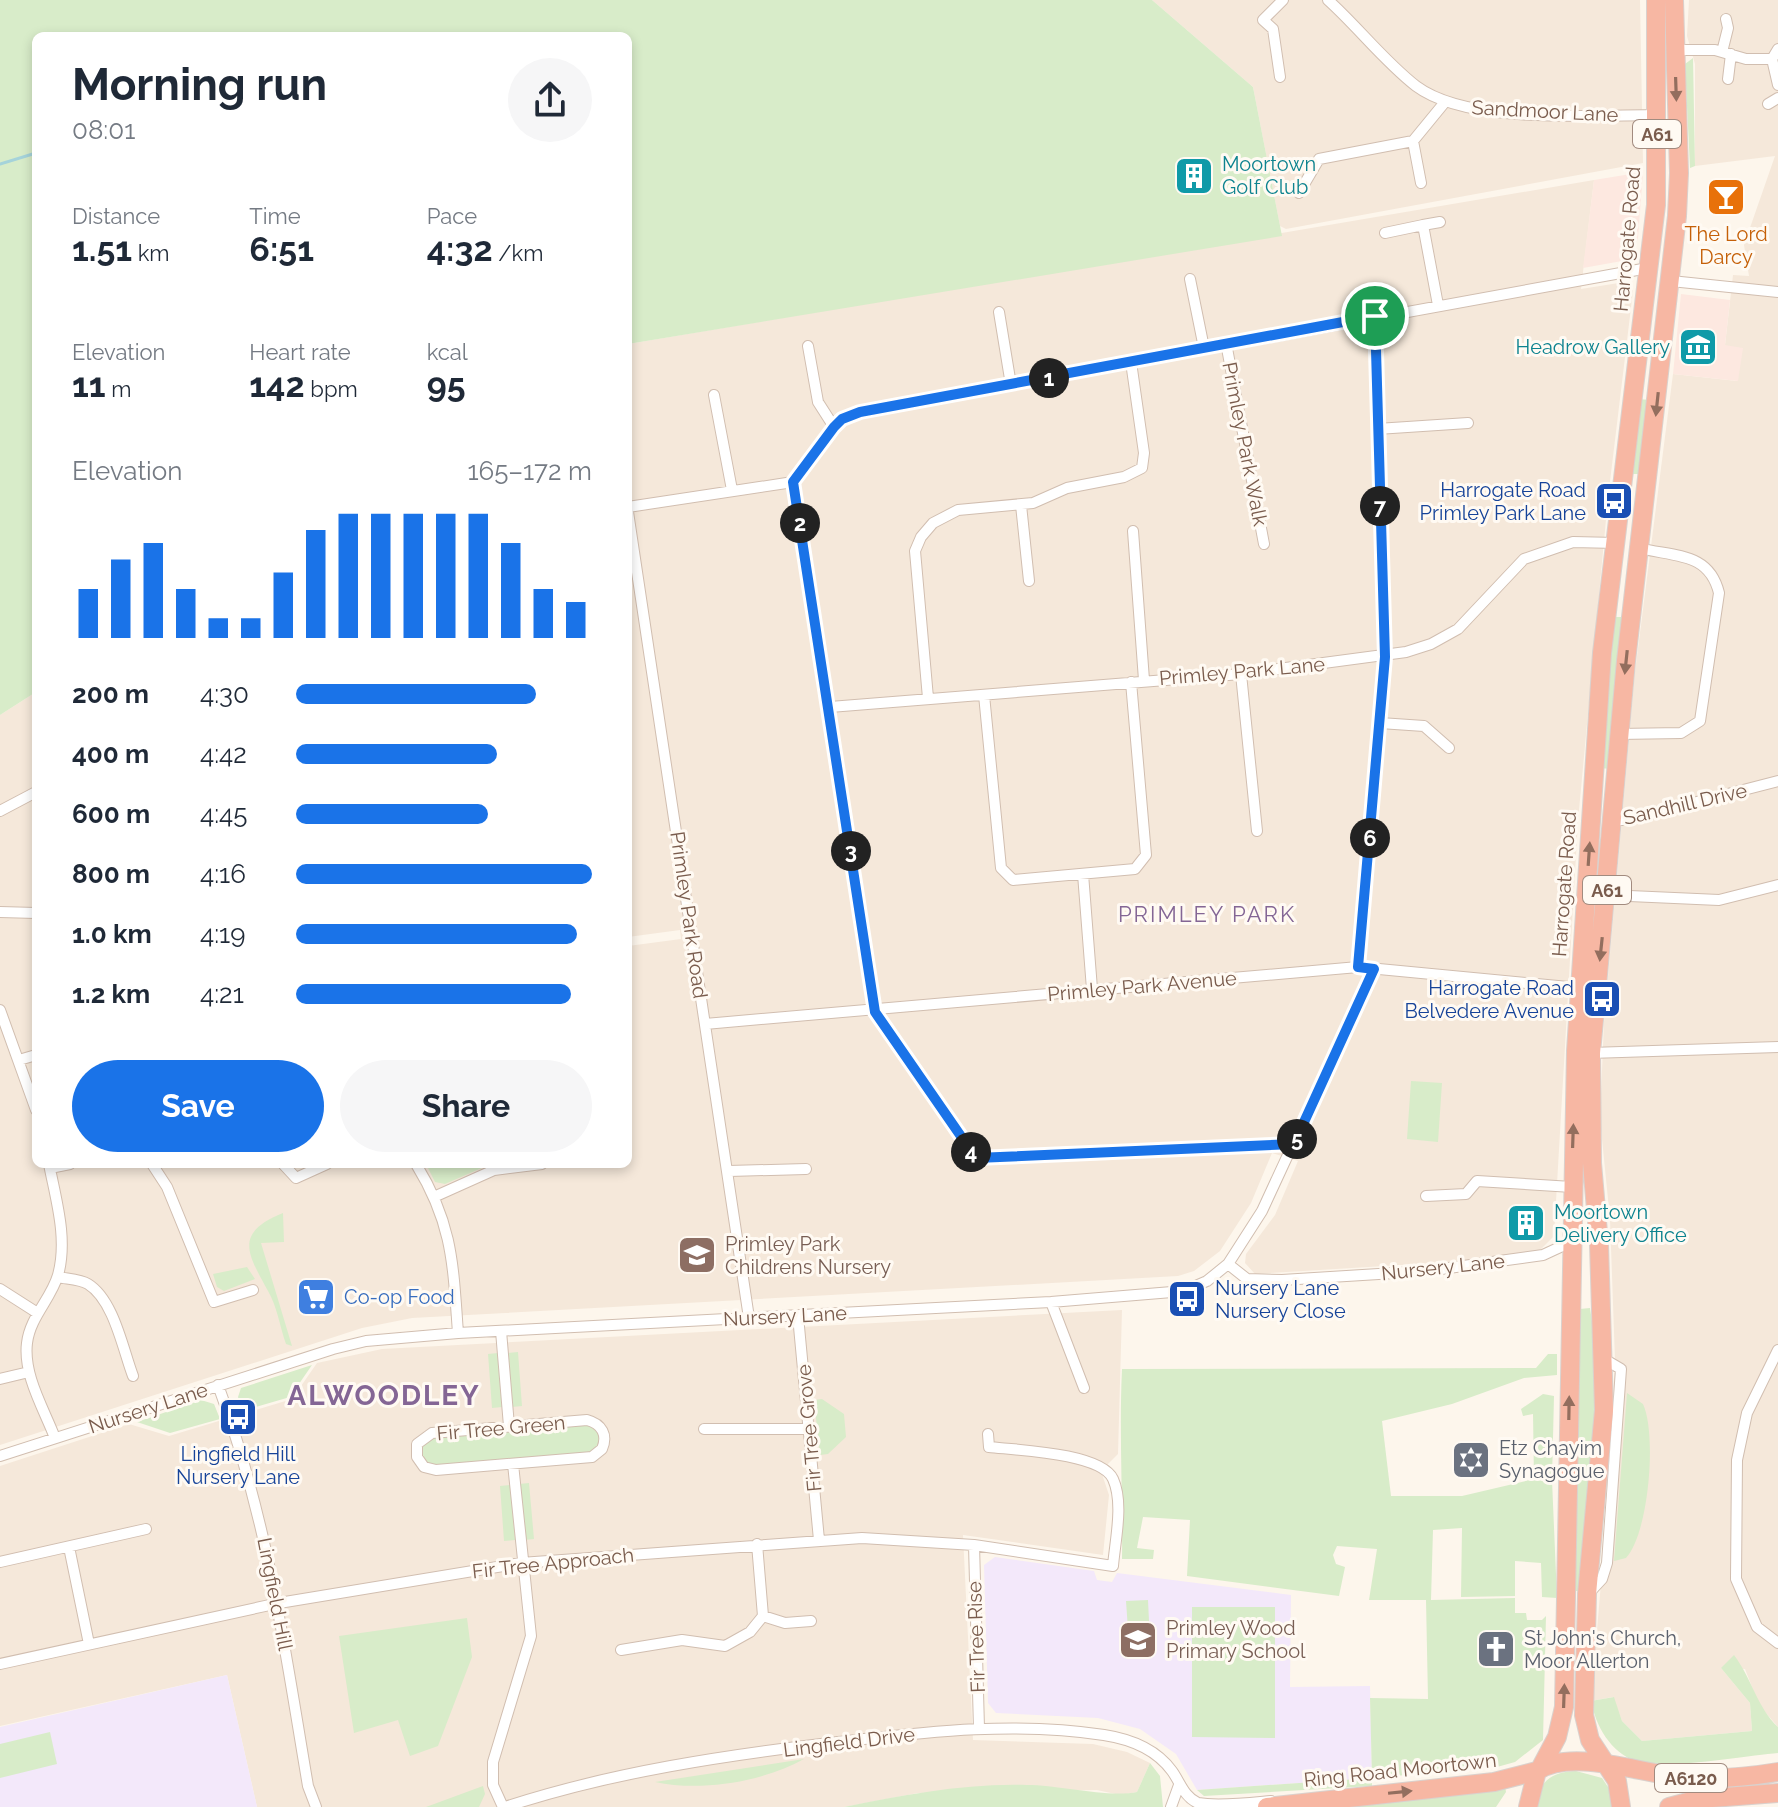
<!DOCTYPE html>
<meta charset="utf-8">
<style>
:root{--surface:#fff;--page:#f6f6f7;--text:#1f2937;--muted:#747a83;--accent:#1a73e8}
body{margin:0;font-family:Raleway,sans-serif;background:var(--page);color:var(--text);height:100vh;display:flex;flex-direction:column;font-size:30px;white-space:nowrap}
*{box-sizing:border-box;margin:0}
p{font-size:26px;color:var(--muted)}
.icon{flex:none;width:44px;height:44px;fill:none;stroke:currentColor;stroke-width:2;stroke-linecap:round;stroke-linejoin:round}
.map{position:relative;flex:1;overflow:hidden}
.details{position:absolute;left:32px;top:32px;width:600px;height:1136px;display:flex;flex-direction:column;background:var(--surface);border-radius:12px;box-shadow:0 4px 12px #0003}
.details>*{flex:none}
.pin{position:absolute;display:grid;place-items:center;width:68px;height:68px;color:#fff;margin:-34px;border:4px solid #fff;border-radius:50%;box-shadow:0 2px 8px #0007}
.km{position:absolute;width:40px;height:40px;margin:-20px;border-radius:50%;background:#222;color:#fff;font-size:22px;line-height:40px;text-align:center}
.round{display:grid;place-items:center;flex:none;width:84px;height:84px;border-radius:42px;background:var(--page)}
.summary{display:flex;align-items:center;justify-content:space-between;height:136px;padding:0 40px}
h1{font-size:44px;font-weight:700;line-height:60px}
.stats{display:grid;grid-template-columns:repeat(3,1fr);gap:12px;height:136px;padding:8px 40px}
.stats div{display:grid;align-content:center}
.stats b{font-size:34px;font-weight:700}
.stats small{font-size:22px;font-weight:400}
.stats p{font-size:22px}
.chart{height:224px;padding:16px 40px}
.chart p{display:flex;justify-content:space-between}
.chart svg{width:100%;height:144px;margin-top:8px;stroke:var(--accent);stroke-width:6}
.button{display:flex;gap:16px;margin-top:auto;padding:16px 40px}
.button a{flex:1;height:92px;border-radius:48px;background:var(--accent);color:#fff;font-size:32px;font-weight:700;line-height:92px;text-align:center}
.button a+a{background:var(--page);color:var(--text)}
ul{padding:0 40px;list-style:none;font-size:26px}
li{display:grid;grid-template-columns:128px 96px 1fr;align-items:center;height:60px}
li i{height:20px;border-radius:10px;background:var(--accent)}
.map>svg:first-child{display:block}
.residential{fill:#f5e8da}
.commercial{fill:#fde8e0}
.education{fill:#f3e8fa}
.green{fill:#d8ecc9}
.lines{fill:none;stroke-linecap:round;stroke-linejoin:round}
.stream{stroke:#a5d3da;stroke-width:3}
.street-casing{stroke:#d1beb0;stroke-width:12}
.highway-casing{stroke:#dad1cd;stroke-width:20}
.street{stroke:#fff;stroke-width:10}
.highway{stroke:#f7b7a3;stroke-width:18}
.oneway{fill:#936e5e}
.route-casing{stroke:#fff;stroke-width:16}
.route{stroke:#1a73e8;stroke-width:10}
.labels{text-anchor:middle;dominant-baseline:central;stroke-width:6;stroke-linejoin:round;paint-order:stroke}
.shield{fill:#fffaf3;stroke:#a28b7f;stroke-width:2}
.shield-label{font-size:18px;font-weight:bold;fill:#7a5c4d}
.street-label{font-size:20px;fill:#7a5c4d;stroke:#fffaf3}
.culture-label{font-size:20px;fill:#0d838f;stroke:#fffaf3;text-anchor:start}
.food-label{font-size:20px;fill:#c56008;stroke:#fffaf3}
.transit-label{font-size:20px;fill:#164399;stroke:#fffaf3;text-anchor:end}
.education-label{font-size:20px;fill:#785e54;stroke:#fffaf3;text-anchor:start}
.shop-label{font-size:20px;fill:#366cbe;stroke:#fffaf3;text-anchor:start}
.worship-label{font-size:20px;fill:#5b616d;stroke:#fffaf3;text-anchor:start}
.neighbourhood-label{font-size:22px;letter-spacing:2px;fill:#846695;stroke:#fffaf3}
.district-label{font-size:28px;font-weight:bold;letter-spacing:2px;fill:#846695;stroke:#fffaf3}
</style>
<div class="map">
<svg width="1778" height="1807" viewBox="0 0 1778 1807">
<rect width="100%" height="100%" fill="#fdf6ec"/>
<path class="residential" d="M1152 0H1640L1643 163 1286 229 1280 226 1253 87Z
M1689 0H1778V1727L1759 1705 1745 1669 1721 1668 1750 1703 1752 1731 1642 1741 1622 1721 1613 1697 1591 1701 1612 1453 1615 1360 1610 1219 1600 1119 1604 1022 1635 672 1673 374 1737 381 1725 345 1733 275 1749 276 1744 245 1775 156 1695 166V64L1687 36Z
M1594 180 1581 289 1625 282 1633 291 1608 498 1578 821 1554 1236 1539 1251 1449 1262 1255 1274 1245 1263 1246 1254 1275 1215 1298 1161 1272 1153 1251 1203 1220 1251 1194 1271 1178 1276 412 1318 362 1328 0 1445V715L36 692V1164H628V946L681 939 680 930 628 937V344Z
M1122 1310 1118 1454 1101 1471 1109 1495 1103 1555 963 1535 973 1740 1093 1744 1127 1752 1150 1763 1137 1792 1120 1795 1097 1790 918 1793 844 1807H257L227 1675 0 1726V1466L129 1424 169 1436 292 1399 317 1363 382 1349Z"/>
<path class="commercial" d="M1643 172 1638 238 1632 254 1622 261 1583 268 1594 180Z
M1681 294 1730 300 1725 345 1743 348 1738 381 1673 374Z"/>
<path class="education" d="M995 1557 1094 1571 1097 1580 1112 1582 1117 1573 1291 1595 1290 1687 1370 1686 1372 1778 1197 1790 1176 1754 1140 1729 1098 1718 996 1713 988 1703 984 1565Z
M227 1675 257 1807H0V1727Z"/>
<path class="green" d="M0 0H1152L1253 87 1282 236 628 344V36H36V692L0 715Z
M1693 58 1695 166 1690 168 1685 64Z
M1638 399 1651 400 1643 474H1630Z
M1613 617H1625L1611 769 1600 768Z
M1411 1081 1442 1083 1438 1142 1407 1139Z
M426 1164H491L445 1184 435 1182Z
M283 1213 284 1242 261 1243 292 1346 286 1344C280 1327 277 1306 268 1291 248 1254 233 1233 283 1213Z
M247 1267 255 1279 224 1291 217 1287 213 1274Z
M1590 1308 1599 1369 1581 1591H1572L1580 1309Z
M518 1352 522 1406 512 1407 508 1353Z
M498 1353 502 1407 492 1408 488 1354Z
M1548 1354H1557V1375L1524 1378 1452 1404 1382 1421 1391 1496H1462L1534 1479 1533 1414 1523 1416 1521 1409 1543 1394 1554 1396 1552 1480 1557 1598 1542 1597 1541 1563 1515 1561V1596L1461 1597 1462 1528 1433 1530 1431 1600 1515 1598V1613H1526L1527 1620H1542L1546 1616 1543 1740 1515 1762 1497 1767 1372 1778V1786L1204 1796 1197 1790 1372 1778 1370 1698 1428 1699 1426 1600H1369L1377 1549 1337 1546 1333 1555 1336 1564 1345 1567 1339 1596 1187 1576 1190 1520 1143 1517 1137 1548 1154 1550 1153 1559H1122C1123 1495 1119 1433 1122 1369L1536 1368Z
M312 1365 290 1397 242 1411 238 1397 241 1388Z
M1627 1393 1643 1404C1657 1434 1649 1533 1626 1558L1614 1561Z
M822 1399 844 1414 846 1437 828 1454 820 1455 814 1400Z
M201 1400 214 1404 220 1419 170 1433 137 1422Z
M586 1424C597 1428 600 1433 599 1445L588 1453 434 1466C425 1462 420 1456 422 1446L433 1438Z
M529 1483 534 1539 524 1540 519 1484Z
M510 1485 515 1540 504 1541 500 1486Z
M1148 1600 1150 1642 1129 1644 1126 1601Z
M1192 1607H1275V1738L1192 1737Z
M467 1618 472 1657 438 1746 410 1756 398 1720 354 1733 339 1636Z
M1734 1655C1752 1679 1757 1707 1778 1727V1753C1749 1755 1659 1771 1637 1762 1610 1752 1596 1726 1591 1701L1614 1697 1622 1721 1642 1741 1752 1731 1750 1703 1721 1668Z
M50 1732 57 1764 0 1778V1744Z
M804 1759C763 1782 701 1792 655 1782Z
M1150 1763 1160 1776 1163 1807H844C904 1795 966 1783 1027 1785 1059 1785 1108 1798 1137 1792Z
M1576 1771 1602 1778 1612 1793 1613 1807H1538C1538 1781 1551 1772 1576 1771Z
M483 1786 485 1794 479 1807H426Z
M1505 1786 1506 1792 1496 1807H1319Z"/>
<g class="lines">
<path class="stream" d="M0 164 36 153"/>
<defs>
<path id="street" d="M1328 0C1358 27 1384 61 1416 86 1468 125 1593 115 1658 115
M1674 50H1715L1746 59H1772L1778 49
M1722 52 1728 28 1726 19
M1772 59 1778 85
M1280 77 1273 29 1263 20 1283 0
M1728 79 1731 54
M1768 104 1778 98
M1413 141 1421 183
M1299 193 1319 159 1413 141 1445 102
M1423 225 1440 222
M1385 233 1423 225 1438 305
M1190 279 1204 348
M1671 281 1778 292
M999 312 1011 385
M1226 343 1264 544
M808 346 818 402 834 427
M714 395 732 490
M1377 429 1468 423
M793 482 875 1012 976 1158 1294 1144
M1021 505 1029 581
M628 507 793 482 834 427 842 419 860 412 1648 268
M628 512 749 1318
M1133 531 1144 680
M1241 674 1257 831
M984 695 1001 868 1013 880 1135 869 1146 855 1131 682
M928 698 915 551 921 537 933 523 958 510 1033 503 1067 488 1124 477 1142 468 1144 453 1131 362
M830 707 1241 674 1406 652 1431 644 1458 629 1524 559 1573 542 1616 543
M1380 723 1424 726 1449 748
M1619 734 1681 733 1700 721 1719 593C1709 552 1675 557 1639 548
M0 811 36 792
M1609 820H1627L1778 781
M1083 874 1092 989
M1607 895 1719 900 1778 885
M0 912 36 913
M1358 967 1385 657 1375 316
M0 1010 36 1110
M705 1024 1358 967 1579 988
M1590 1053 1778 1047
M19 1060 36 1055
M49 1164C56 1200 68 1239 58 1275 51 1299 30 1317 27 1343 23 1375 44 1409 55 1438
M152 1164 167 1187 214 1302 253 1290
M283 1164 296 1178 327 1164
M416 1164C453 1224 453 1265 458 1333
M50 1168 70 1164
M729 1171 806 1169
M436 1196 494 1170 542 1164
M1426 1196 1466 1194 1477 1181 1572 1187
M1228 1264 1247 1279 1282 1280 1427 1271 1543 1255 1571 1242
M58 1277C67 1279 80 1279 88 1284 114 1300 123 1350 133 1376
M0 1289 36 1312
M1051 1302 1084 1388
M798 1316 819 1540
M501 1331 509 1426
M1778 1350 1747 1413 1737 1460 1736 1579 1757 1627 1778 1643
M0 1379 29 1372
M218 1385C268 1520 284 1645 308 1786L316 1807
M587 1420C602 1424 608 1435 602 1449L592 1457 436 1470 424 1467 417 1457V1444L432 1433Z
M704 1429H809
M0 1456 333 1349 366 1341 458 1333 1051 1302 1184 1291 1207 1281 1228 1264 1262 1211 1374 969
M974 1545 979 1728
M69 1547 89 1644
M0 1562 146 1529
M1589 1593 1602 1579 1607 1563 1621 1369 1604 1359
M763 1616 785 1623 811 1621
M621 1650 682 1640 725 1646 750 1632 763 1616 757 1544
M0 1664 279 1603 521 1563 862 1538 974 1545 1113 1566C1115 1541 1124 1503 1113 1479 1101 1453 1016 1450 989 1447L988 1434
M503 1807 493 1785V1762L531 1636 513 1464
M505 1807C612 1772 726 1755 838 1742 926 1732 1016 1721 1104 1735 1130 1739 1156 1749 1172 1771 1180 1782 1184 1797 1198 1803 1218 1807 1250 1803 1271 1801
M1171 1807 1179 1785"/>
<path id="highway" d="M1540 1769 1557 1737 1564 1707 1576 1051 1602 653 1656 205V0
M1267 1807 1494 1782 1537 1771
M1528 1807 1537 1771C1573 1747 1643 1775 1684 1777 1715 1780 1748 1777 1778 1772
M1621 1807 1617 1781 1590 1740 1584 1715 1587 1594 1604 1410 1599 1244 1592 1163 1591 1053 1626 661 1677 216 1679 173 1674 0
M1669 1807 1699 1799 1778 1793"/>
</defs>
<use href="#street" class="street-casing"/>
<use href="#highway" class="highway-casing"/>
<use href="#street" class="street"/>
<use href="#highway" class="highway"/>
</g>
<defs><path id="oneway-solid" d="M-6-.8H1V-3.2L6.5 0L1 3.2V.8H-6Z" transform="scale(2)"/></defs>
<g class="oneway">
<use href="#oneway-solid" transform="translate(1676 89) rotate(88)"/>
<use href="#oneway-solid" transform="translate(1657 404) rotate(96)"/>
<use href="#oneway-solid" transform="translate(1626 662) rotate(96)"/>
<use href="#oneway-solid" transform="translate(1589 854) rotate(-86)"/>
<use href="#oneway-solid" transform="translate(1601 949) rotate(96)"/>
<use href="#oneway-solid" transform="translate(1573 1136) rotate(-88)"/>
<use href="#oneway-solid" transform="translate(1569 1408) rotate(-89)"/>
<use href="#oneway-solid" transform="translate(1564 1696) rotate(-88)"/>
<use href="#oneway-solid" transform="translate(1400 1792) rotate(-6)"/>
</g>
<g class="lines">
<defs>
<path id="route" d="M1375 316 1385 657 1358 967 1374 969 1294 1144 976 1158 875 1012 793 482 834 427 842 419 860 412Z"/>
</defs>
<use href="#route" class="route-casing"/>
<use href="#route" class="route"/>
</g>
<defs>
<symbol id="building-square" viewBox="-11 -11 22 22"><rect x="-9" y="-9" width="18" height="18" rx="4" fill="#0f9aa8" stroke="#fffaf3"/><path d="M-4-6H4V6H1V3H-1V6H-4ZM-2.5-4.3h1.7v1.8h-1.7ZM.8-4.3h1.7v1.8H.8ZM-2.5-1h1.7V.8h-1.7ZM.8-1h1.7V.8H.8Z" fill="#fff"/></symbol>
<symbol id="bar-square" viewBox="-11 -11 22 22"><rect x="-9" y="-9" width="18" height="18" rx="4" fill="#e8710a" stroke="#fffaf3"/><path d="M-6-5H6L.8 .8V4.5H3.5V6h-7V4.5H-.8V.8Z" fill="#fff"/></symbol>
<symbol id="museum-square" viewBox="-11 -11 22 22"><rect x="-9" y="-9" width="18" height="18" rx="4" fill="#0f9aa8" stroke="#fffaf3"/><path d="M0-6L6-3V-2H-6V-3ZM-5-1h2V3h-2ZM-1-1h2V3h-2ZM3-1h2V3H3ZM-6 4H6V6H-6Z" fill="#fff"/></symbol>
<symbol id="bus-square" viewBox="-11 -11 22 22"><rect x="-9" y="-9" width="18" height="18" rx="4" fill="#1a4fb4" stroke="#fffaf3"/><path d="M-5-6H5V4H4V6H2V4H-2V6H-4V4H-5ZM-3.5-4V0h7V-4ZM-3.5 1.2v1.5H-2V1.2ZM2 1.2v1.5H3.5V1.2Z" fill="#fff"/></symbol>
<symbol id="school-square" viewBox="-11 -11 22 22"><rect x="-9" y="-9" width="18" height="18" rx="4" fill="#8d6e63" stroke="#fffaf3"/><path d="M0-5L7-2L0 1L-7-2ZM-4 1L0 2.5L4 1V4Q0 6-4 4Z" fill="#fff"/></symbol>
<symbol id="supermarket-square" viewBox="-11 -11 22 22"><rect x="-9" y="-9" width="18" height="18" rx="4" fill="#3f7fe0" stroke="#fffaf3"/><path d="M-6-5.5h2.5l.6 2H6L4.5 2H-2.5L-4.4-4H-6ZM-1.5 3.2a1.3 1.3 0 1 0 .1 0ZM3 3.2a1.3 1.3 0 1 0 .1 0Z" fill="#fff"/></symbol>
<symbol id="synagogue-square" viewBox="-11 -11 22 22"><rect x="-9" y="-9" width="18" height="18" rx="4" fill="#6b7280" stroke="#fffaf3"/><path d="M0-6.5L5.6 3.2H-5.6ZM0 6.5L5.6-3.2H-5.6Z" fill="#fff"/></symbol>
<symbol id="church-square" viewBox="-11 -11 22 22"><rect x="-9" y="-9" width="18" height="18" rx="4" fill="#6b7280" stroke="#fffaf3"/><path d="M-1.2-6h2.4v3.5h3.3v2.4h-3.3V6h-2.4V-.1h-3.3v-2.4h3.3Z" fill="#fff"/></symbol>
</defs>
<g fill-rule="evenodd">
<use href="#building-square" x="1172" y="154" width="44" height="44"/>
<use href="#bar-square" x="1704" y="175" width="44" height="44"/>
<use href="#museum-square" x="1676" y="325" width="44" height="44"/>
<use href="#bus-square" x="1592" y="479" width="44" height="44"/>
<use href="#bus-square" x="1580" y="977" width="44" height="44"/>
<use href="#building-square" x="1504" y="1201" width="44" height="44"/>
<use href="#school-square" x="675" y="1233" width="44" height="44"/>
<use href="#supermarket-square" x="294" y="1275" width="44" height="44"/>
<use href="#bus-square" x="1165" y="1277" width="44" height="44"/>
<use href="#bus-square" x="216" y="1395" width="44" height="44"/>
<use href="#synagogue-square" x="1449" y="1438" width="44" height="44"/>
<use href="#school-square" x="1116" y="1618" width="44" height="44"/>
<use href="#church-square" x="1474" y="1627" width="44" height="44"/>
</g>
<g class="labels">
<g class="shield">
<rect x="1633" y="120" width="48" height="28" rx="6"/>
<rect x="1583" y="876" width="48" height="28" rx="6"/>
<rect x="1655" y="1764" width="72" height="28" rx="6"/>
</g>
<g class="shield-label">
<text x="1657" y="134">A61</text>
<text x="1607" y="890">A61</text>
<text x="1691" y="1778">A6120</text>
</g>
<g class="street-label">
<text transform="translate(1545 111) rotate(3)">Sandmoor Lane</text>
<text transform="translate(1627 239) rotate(-85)">Harrogate Road</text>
<text transform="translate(1245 444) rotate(79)">Primley Park Walk</text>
<text transform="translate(1242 671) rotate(-5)">Primley Park Lane</text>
<text transform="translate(1685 804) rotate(-13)">Sandhill Drive</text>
<text transform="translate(1564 884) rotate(-86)">Harrogate Road</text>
<text transform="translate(689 915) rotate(82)">Primley Park Road</text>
<text transform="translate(1142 986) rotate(-5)">Primley Park Avenue</text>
<text transform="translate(1443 1267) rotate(-6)">Nursery Lane</text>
<text transform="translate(785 1316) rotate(-3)">Nursery Lane</text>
<text transform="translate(148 1408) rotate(-18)">Nursery Lane</text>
<text transform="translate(501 1428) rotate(-5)">Fir Tree Green</text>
<text transform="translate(809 1428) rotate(-95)">Fir Tree Grove</text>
<text transform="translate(553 1563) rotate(-6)">Fir Tree Approach</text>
<text transform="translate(275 1594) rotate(79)">Lingfield Hill</text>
<text transform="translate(976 1637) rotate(-92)">Fir Tree Rise</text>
<text transform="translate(849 1742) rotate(-7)">Lingfield Drive</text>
<text transform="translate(1400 1770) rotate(-6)">Ring Road Moortown</text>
</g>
<g class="culture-label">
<text x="1222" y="164">Moortown<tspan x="1222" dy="23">Golf Club</tspan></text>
<text x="1670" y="347" text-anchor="end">Headrow Gallery</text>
<text x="1554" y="1212">Moortown<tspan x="1554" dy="23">Delivery Office</tspan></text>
</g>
<g class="food-label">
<text x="1726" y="234">The Lord<tspan x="1726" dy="23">Darcy</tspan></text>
</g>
<g class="transit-label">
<text x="1586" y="490">Harrogate Road<tspan x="1586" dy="23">Primley Park Lane</tspan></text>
<text x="1574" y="988">Harrogate Road<tspan x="1574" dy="23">Belvedere Avenue</tspan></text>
<text x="1215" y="1288" text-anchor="start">Nursery Lane<tspan x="1215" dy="23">Nursery Close</tspan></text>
<text x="238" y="1454" text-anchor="middle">Lingfield Hill<tspan x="238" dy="23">Nursery Lane</tspan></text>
</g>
<g class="education-label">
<text x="725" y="1244">Primley Park<tspan x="725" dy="23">Childrens Nursery</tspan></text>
<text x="1166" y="1628">Primley Wood<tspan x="1166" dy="23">Primary School</tspan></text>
</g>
<g class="shop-label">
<text x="344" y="1297">Co-op Food</text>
</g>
<g class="worship-label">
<text x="1499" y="1448">Etz Chayim<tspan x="1499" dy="23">Synagogue</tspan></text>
<text x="1524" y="1638">St John's Church,<tspan x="1524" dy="23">Moor Allerton</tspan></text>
</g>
<g class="neighbourhood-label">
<text x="1207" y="914">PRIMLEY PARK</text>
</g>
<g class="district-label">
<text x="384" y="1395">ALWOODLEY</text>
</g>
</g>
</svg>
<div class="pin" style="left:1375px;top:316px;background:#1e9e55"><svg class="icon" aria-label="arrive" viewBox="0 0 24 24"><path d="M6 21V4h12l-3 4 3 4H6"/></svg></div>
<b class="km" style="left:1049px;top:378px">1</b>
<b class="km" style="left:800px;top:523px">2</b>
<b class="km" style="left:851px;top:851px">3</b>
<b class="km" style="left:971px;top:1152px">4</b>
<b class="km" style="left:1297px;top:1139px">5</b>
<b class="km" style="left:1370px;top:838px">6</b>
<b class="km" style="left:1380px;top:506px">7</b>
<section class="details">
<div class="summary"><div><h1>Morning run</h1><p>08:01</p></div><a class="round"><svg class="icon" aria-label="share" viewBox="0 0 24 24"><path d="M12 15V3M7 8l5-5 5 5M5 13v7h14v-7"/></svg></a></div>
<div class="stats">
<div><p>Distance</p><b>1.51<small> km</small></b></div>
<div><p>Time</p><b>6:51</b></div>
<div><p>Pace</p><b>4:32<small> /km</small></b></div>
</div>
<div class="stats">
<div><p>Elevation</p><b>11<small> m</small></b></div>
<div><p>Heart rate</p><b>142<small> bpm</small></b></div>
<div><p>kcal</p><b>95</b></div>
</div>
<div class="chart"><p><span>Elevation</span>165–172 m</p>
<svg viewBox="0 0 160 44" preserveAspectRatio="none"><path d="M5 44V29M15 44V20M25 44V15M35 44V29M45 44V38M55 44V38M65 44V24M75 44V11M85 44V6M95 44V6M105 44V6M115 44V6M125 44V6M135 44V15M145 44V29M155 44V33"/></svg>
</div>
<ul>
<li><b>200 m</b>4:30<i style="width:81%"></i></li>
<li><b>400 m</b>4:42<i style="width:68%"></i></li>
<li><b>600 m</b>4:45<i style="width:65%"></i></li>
<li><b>800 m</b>4:16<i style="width:100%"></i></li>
<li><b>1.0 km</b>4:19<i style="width:95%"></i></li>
<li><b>1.2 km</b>4:21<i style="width:93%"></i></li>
</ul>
<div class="button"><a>Save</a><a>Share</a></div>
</section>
</div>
